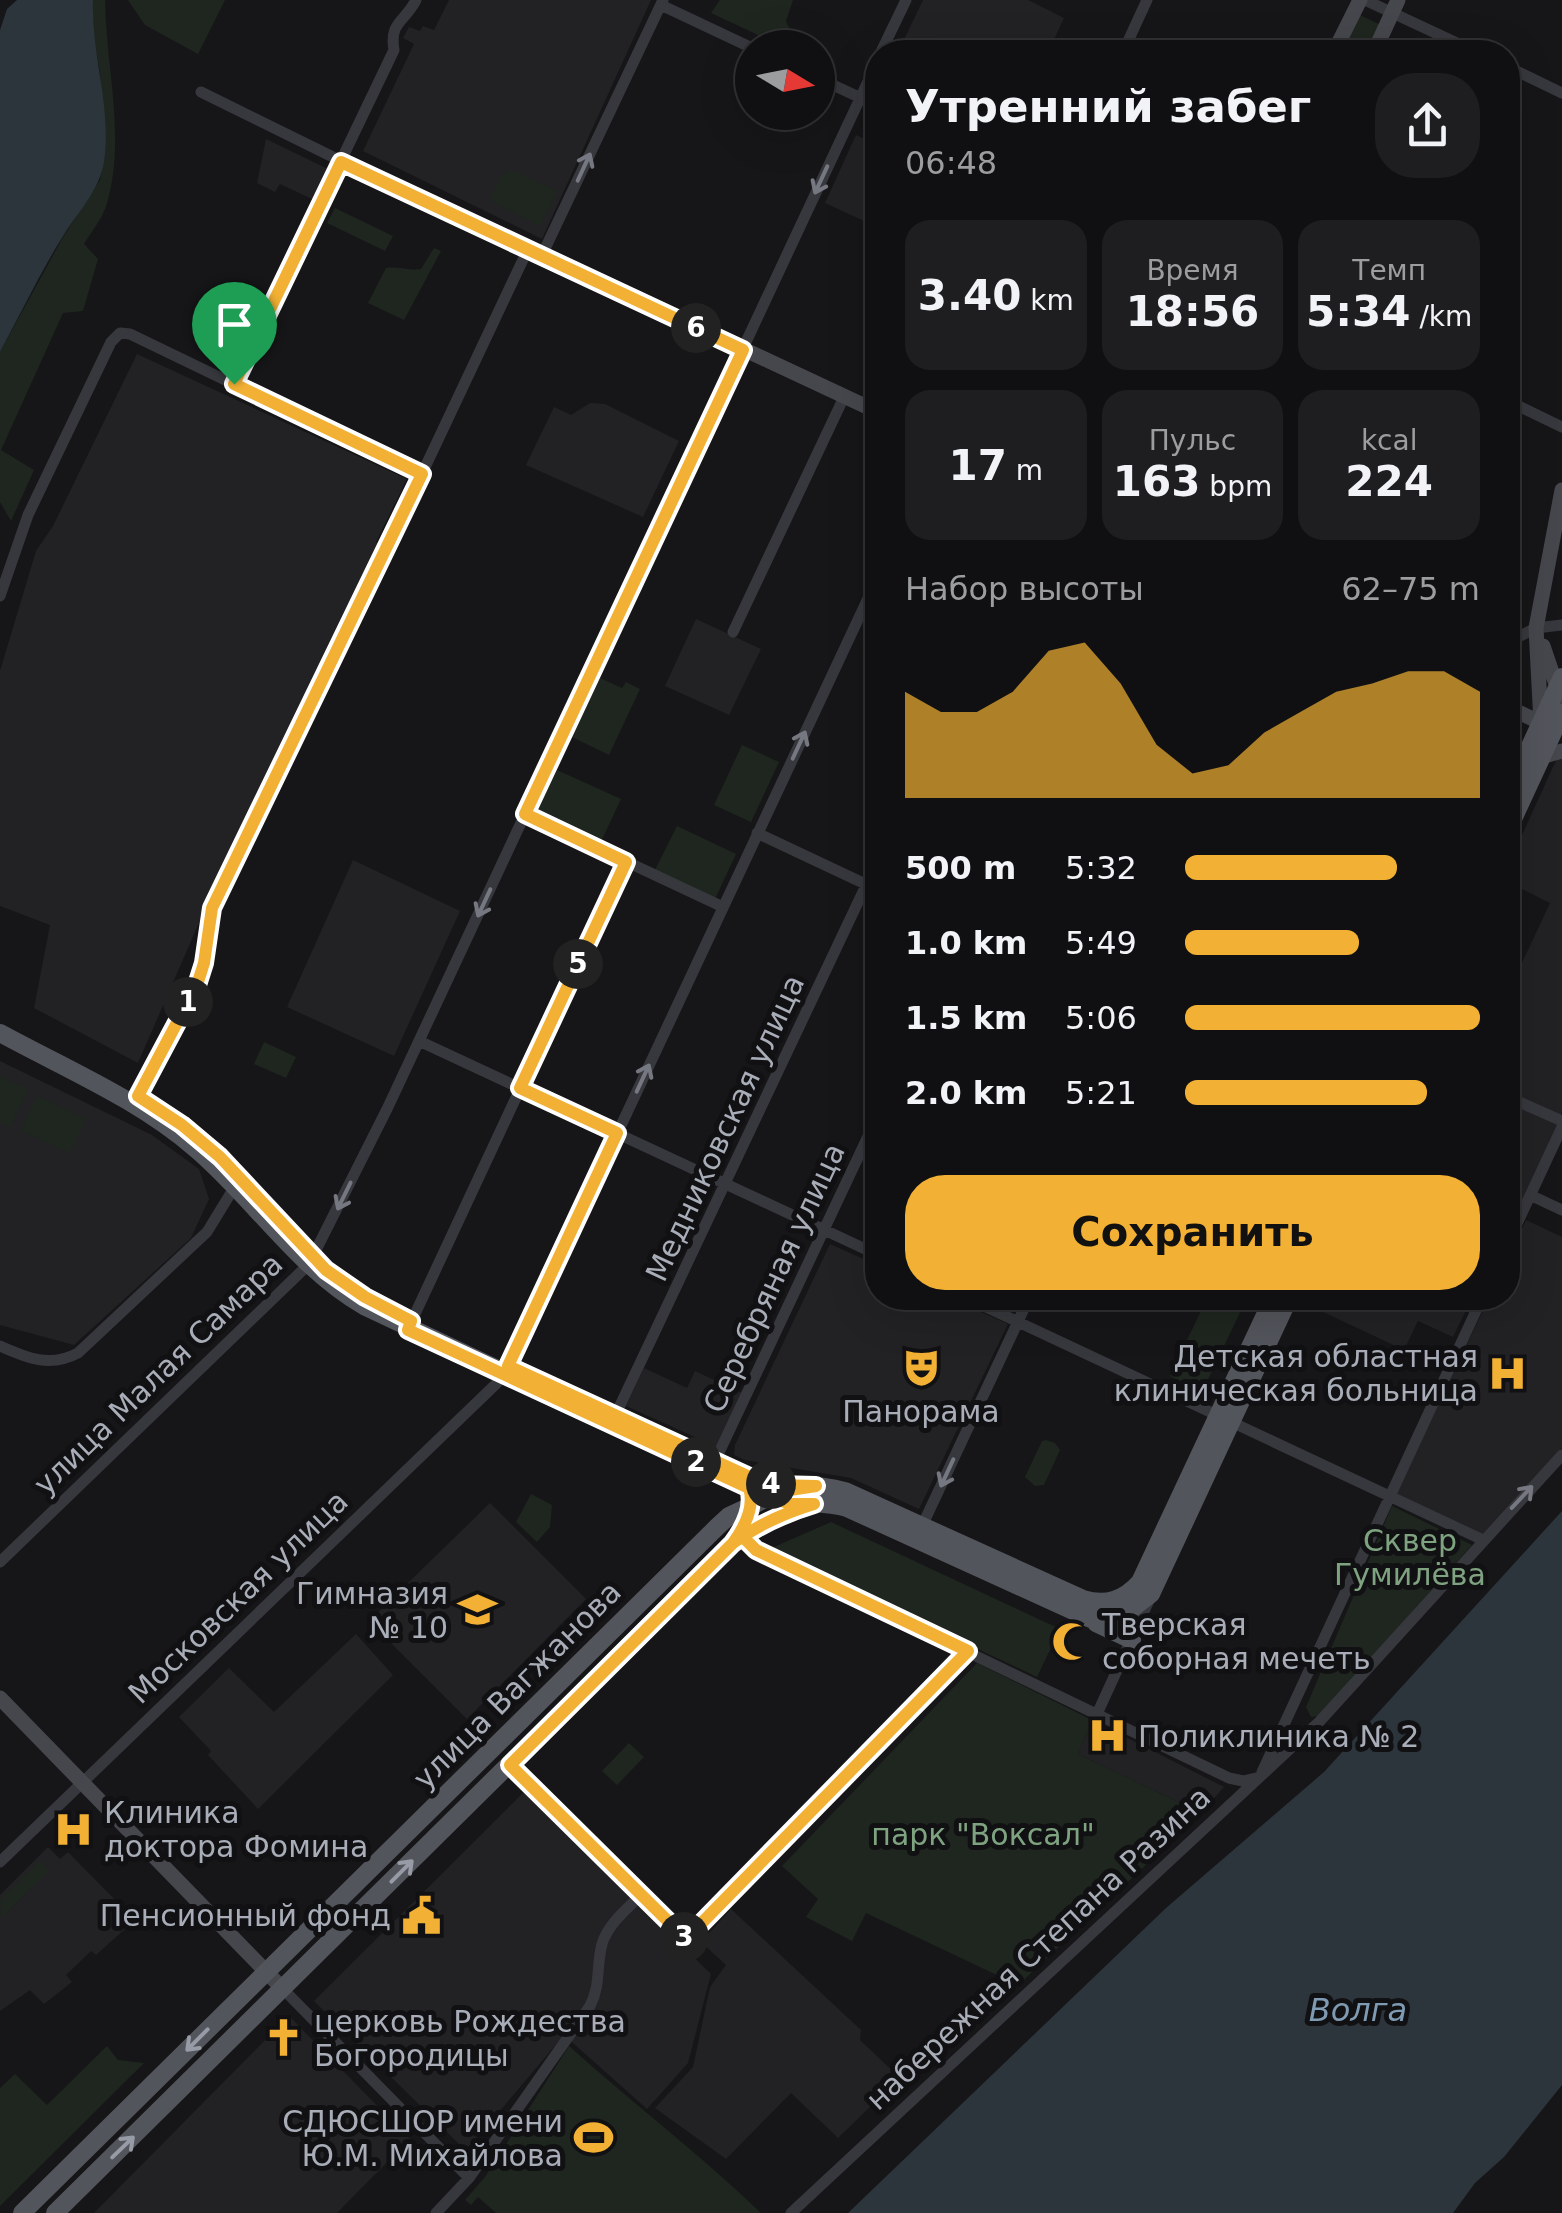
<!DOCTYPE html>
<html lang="ru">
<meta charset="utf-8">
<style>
:root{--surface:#101012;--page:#1e1e20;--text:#f1f3f6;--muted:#9c9d9f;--line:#303032;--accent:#f2b134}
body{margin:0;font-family:"DejaVu Sans",sans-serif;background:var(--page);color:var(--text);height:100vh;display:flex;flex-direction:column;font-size:38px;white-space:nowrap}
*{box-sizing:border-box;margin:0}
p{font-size:32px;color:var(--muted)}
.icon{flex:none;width:55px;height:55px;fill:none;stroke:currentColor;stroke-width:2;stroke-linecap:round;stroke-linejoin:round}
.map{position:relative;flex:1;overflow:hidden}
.side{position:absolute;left:865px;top:40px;width:655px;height:1270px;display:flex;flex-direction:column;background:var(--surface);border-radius:40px;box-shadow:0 10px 40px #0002,0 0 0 2px var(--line)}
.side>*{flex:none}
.needle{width:65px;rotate:100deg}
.buttons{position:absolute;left:735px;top:30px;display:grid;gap:20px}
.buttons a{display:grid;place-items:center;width:100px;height:100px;border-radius:50%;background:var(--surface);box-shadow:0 10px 40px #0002,0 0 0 2px var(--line);font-size:50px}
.pin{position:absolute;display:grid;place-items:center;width:85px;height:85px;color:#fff;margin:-102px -42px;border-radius:50% 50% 50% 0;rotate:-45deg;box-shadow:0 0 10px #0007}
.pin .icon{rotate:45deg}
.km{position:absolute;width:50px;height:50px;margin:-25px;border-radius:50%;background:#222;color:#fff;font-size:28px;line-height:50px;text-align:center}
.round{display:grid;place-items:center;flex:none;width:105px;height:105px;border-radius:40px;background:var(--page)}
.overview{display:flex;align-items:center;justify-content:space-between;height:170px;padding:0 40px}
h1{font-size:45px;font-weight:800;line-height:75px}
.figures{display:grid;grid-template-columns:repeat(3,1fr);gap:15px;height:170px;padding:10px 40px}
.figures div{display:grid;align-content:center;border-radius:25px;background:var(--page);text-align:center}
.figures b{font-size:42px;font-weight:800}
.figures small{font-size:28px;font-weight:400}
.figures p{font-size:28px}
.chart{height:280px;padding:20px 40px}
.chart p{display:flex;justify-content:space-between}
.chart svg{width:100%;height:180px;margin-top:10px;fill:var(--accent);opacity:.7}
.action{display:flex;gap:20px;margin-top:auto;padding:20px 40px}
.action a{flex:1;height:115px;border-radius:40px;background:var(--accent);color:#111;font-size:40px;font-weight:800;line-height:115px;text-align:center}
ul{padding:0 40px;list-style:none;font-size:32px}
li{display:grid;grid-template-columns:160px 120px 1fr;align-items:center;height:75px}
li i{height:25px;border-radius:12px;background:var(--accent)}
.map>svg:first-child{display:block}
.built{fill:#222225}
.green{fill:#1e261f}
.water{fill:#2c353c}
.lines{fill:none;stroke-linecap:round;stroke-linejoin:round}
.street{stroke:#37383d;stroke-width:11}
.secondary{stroke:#45474d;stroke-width:15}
.primary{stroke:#53555c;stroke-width:18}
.oneway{stroke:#757881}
.oneway2{stroke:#979ba6}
.route-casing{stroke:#fff;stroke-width:20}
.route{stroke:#f2b134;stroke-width:12}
.labels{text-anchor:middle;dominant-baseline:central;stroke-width:10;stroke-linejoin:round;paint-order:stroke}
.street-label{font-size:30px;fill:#a8adb8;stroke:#111113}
.poi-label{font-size:30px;fill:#a8adb8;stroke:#111113;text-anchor:end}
.park-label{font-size:30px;fill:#7fa381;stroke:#111113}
.water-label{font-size:32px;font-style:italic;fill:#7f9bb3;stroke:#111113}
</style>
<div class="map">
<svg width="1562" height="2213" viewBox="0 0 1562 2213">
<rect width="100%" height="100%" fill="#161618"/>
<path class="built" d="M449 0H651L542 239 363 151 414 44 403 38 409 27 420 31 423 26 434 30Z
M923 0H1028L1064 18 1048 52H898Z
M856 135 877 145V227L825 203Z
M266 139 330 170 316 201 280 184 275 192 257 183Z
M137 354 407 479 376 542 383 547 198 925 138 1063 34 1008 50 925 0 906V671L36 551 53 526Z
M590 403 605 404 679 441 643 517 526 465 554 407 571 415Z
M696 619 761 649 729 715 665 686Z
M1562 756V1110L1560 1126 1508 1235V982L1512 984 1550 903 1508 882V866L1557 758Z
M353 860 460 911 394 1056 287 1007Z
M0 1061 152 1135 199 1169 209 1199 191 1238 74 1345 0 1325Z
M1526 1220 1562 1237V1448L1480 1537 1395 1495 1489 1298H1508V1258Z
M830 1244 877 1265 878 1298H949L1008 1324 919 1509 851 1478 745 1460 734 1455 735 1445Z
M1307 1298H1472L1453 1337 1418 1321 1404 1350 1304 1303Z
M644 1368 687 1388 695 1371 742 1393 717 1447 626 1406Z
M490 1503 586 1599 467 1719 369 1621Z
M356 1634 393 1675 258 1809 208 1755 211 1751 179 1717 229 1668 274 1712Z
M1092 1720 1224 1787 1201 1813 1078 1754Z
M524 1792 711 1974 688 2063 647 2109 564 2035 466 2151 314 2001Z
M48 1847 60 1859 68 1852 135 1920 96 1955 91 1951 66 1975 72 1982 44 2004 30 1990 0 2011V1895Z
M731 1909 861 2030 860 2040 900 2078 838 2138 791 2093 726 2159 655 2108 693 2067 710 1987 726 1965 701 1942Z
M289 2016 410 2139 337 2213H94Z"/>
<path class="green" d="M93 0H105C106 68 126 137 107 203 103 218 92 231 84 244L98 259 83 311 63 313 1 450 34 470 11 521 0 502V352L63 237 100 180 105 156 100 72 92 28Z
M128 0H225L198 54 145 25Z
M720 0H793L786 21 791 32 783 41 775 43 711 13Z
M1360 15 1381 25 1368 52H1342Z
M511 170 557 191 540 226 490 200 501 176Z
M335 208 393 236 385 251 327 223Z
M434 248 441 251 404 320 368 303 386 268C399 266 409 271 421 269Z
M600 678 622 688 626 682 640 689 609 755 572 737Z
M742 745 779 762 751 822 714 805Z
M557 770 621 799 599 846 534 816Z
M677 826 736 854 715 899 655 870Z
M264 1042 296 1057 286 1078 254 1064Z
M0 1076 28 1089 10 1127 0 1122Z
M37 1096 86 1119 70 1153 21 1131Z
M1207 1298H1247L1202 1392 1170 1376Z
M1046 1440 1055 1443 1060 1450 1044 1485 1035 1486 1025 1477 1042 1441Z
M531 1494 552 1505 550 1527 537 1542 516 1522Z
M1392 1506 1472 1545 1319 1716 1311 1717 1306 1707Z
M831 1522 1060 1629 1037 1677 767 1550Z
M977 1663 1092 1720 1078 1754 1201 1813 995 2007 983 2002 999 1976 866 1913 852 1941 806 1917 818 1899 782 1866Z
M629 1743 644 1757 617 1785 602 1771Z
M40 1861 50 1870 1 1918 0 1900Z
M107 2046 118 2060 144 2063 0 2206V2088L15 2074 47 2105Z
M569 2046C632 2103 700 2154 761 2213H496L478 2197 471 2205 465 2200 485 2177Z"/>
<path class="water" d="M17 0H93C91 52 110 102 105 154 103 187 80 209 63 236 40 273 21 313 0 352V30L7 9Z
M1562 1511V2085L1504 2157 1475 2183 1453 2213H848L1166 1908 1324 1772Z"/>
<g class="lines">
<path class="street" d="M1365 0 1476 52
M661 5 752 48
M881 52 906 0
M1123 52 1147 0
M1508 67 1562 93
M818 78 878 106
M201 92 341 161
M542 255 663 0
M234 384 394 50C389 22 405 22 416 0
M1508 401 1562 427
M0 596 28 515 111 342 120 333 130 334 422 475
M733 632 844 397
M1508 642 1536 628 1562 625
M525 814 723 907
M757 833 878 890
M419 1041 878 1255
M1508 1097 1562 1121
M133 1105 197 985 204 963 211 908 370 584 528 249
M1530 1195 1562 1210
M1508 1243 1562 1127
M313 1256 388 1107 878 60
M967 1298 1483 1540
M408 1329 626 862
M0 1346C27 1358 50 1368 78 1353L207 1232 240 1178
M615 1416 878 860
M715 1461 878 1115
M922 1526 1029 1298
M742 1537 756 1550 1229 1778 1243 1781 1256 1778
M0 1562 308 1265
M1097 1714 1152 1594
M509 1765 686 1939 968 1651
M1262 1772 1482 1298
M0 1862 497 1383 513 1356 878 577
M283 1989 469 2178
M436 2213 469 2178 590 2006C601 1985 596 1966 602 1944 608 1924 627 1909 641 1895
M791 2213 1320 1721 1562 1455"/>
<path class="secondary" d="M1334 52 1360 0
M1374 52 1398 0
M341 161 878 412
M1543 646 1557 687 1561 716
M1508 707 1541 723 1536 628 1562 490
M1541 757 1562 751
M0 1698 283 1989"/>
<path class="primary" d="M1508 794 1562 677
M1508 830 1562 713
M0 1033C66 1069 140 1100 197 1150 255 1200 297 1267 364 1306L769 1497C795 1507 821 1500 847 1508L1091 1619 1124 1615 1151 1594 1289 1298
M748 1477C780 1490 813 1481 845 1491L1083 1599C1106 1606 1124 1600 1140 1582L1273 1298
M1096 1623 1132 1640
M22 2213 717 1527 729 1516 772 1496
M55 2213 733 1543 769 1521 803 1507"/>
</g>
<defs><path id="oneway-shaft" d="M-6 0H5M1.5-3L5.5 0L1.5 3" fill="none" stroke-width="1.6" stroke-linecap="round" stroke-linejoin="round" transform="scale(2.5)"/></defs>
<g class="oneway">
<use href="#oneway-shaft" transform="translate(584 167) rotate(-65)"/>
<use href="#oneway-shaft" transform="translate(821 180) rotate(115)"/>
<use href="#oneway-shaft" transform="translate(799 745) rotate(-65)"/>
<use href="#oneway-shaft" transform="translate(484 903) rotate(115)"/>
<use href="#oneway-shaft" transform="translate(643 1078) rotate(-65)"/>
<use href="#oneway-shaft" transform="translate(344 1196) rotate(116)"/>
<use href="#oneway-shaft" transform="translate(947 1473) rotate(115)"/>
<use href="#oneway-shaft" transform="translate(1522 1497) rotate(-47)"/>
</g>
<g class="oneway2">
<use href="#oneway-shaft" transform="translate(402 1871) rotate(-45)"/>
<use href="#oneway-shaft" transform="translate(197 2040) rotate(135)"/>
<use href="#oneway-shaft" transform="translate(123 2147) rotate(-44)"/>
</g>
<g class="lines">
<defs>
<path id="route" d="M234 384 422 474 212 908 204 963 197 985 138 1096 182 1125 220 1157 326 1270 365 1297 411 1321 408 1330 749 1488C755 1507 744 1528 733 1543L742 1536 756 1550 968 1651 686 1939 510 1765 733 1543C758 1525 784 1513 814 1504H791L769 1497 790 1490 816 1486 774 1485 754 1479 508 1366 617 1133 520 1088 626 862 525 814 743 350 341 162 234 384"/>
</defs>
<use href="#route" class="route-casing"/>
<use href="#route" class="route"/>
</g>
<defs>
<symbol id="theatre-bare" viewBox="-9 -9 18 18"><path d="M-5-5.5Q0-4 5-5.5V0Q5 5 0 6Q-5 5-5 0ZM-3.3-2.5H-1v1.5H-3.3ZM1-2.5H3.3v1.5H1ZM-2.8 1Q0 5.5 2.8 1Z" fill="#f2b134" stroke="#111113" stroke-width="2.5" paint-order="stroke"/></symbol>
<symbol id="hospital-bare" viewBox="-9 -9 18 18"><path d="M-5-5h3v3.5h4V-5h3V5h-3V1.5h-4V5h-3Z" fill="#f2b134" stroke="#111113" stroke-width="2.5" paint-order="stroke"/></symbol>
<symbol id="school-bare" viewBox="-9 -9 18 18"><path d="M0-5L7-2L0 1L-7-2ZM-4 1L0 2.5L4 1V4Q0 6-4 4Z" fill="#f2b134" stroke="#111113" stroke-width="2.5" paint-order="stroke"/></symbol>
<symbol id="mosque-bare" viewBox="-9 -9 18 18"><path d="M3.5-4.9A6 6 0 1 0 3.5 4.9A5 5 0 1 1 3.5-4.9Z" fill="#f2b134" stroke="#111113" stroke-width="2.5" paint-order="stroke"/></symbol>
<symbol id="civic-bare" viewBox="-9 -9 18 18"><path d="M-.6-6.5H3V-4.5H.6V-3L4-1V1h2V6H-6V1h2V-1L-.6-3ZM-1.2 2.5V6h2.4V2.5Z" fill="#f2b134" stroke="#111113" stroke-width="2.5" paint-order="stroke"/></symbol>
<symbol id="church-bare" viewBox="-9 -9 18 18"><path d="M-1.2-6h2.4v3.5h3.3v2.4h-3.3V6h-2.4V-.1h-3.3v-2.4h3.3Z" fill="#f2b134" stroke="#111113" stroke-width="2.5" paint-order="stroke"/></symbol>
<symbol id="stadium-bare" viewBox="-9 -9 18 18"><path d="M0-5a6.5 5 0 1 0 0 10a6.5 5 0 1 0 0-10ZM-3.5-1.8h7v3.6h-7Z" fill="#f2b134" stroke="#111113" stroke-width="2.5" paint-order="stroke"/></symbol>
</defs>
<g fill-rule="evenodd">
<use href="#theatre-bare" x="894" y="1340" width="55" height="55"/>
<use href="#hospital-bare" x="1480" y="1346" width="55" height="55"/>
<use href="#school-bare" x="450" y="1582" width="55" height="55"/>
<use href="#mosque-bare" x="1044" y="1614" width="55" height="55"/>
<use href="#hospital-bare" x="1080" y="1708" width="55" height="55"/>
<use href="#hospital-bare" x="46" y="1802" width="55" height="55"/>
<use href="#civic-bare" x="394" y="1888" width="55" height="55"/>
<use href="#church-bare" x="256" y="2010" width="55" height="55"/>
<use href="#stadium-bare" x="566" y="2110" width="55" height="55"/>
</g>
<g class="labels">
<g class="street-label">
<text transform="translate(725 1128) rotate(-65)">Медниковская улица</text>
<text transform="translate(774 1278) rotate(-65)">Серебряная улица</text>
<text transform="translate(158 1374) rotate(-44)">улица Малая Самара</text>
<text transform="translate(238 1597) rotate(-44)">Московская улица</text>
<text transform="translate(517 1685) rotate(-45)">улица Вагжанова</text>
<text transform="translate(1038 1948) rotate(-43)">набережная Степана Разина</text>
</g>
<g class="poi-label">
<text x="1478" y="1356">Детская областная<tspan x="1478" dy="34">клиническая больница</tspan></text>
<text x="921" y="1411" text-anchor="middle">Панорама</text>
<text x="448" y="1593">Гимназия<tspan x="448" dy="34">№ 10</tspan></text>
<text x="1102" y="1624" text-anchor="start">Тверская<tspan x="1102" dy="34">соборная мечеть</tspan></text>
<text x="1138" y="1736" text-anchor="start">Поликлиника № 2</text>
<text x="104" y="1812" text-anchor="start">Клиника<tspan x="104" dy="34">доктора Фомина</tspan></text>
<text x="391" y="1915">Пенсионный фонд</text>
<text x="314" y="2021" text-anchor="start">церковь Рождества<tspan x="314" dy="34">Богородицы</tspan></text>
<text x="563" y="2121">СДЮСШОР имени<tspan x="563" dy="34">Ю.М. Михайлова</tspan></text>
</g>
<g class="park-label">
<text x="1410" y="1540">Сквер<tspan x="1410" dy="34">Гумилёва</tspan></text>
<text x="983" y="1834">парк "Воксал"</text>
</g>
<g class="water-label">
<text x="1358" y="2010">Волга</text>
</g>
</g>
</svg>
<div class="buttons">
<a><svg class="needle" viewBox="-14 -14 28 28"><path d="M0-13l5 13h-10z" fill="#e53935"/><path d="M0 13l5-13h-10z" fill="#9c9d9f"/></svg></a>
</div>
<div class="pin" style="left:234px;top:384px;background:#1e9e55"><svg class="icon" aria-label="arrive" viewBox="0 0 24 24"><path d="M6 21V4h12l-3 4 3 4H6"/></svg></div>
<b class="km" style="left:188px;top:1002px">1</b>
<b class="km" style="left:696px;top:1462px">2</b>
<b class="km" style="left:684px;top:1937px">3</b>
<b class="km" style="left:771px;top:1484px">4</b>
<b class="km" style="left:578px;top:964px">5</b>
<b class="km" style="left:696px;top:328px">6</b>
<section class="side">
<div class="overview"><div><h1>Утренний забег</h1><p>06:48</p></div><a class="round"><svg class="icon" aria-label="share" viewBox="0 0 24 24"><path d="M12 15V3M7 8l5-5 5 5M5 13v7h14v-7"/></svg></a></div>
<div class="figures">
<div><b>3.40<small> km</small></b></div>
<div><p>Время</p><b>18:56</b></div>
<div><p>Темп</p><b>5:34<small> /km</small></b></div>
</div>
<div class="figures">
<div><b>17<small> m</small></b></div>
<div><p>Пульс</p><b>163<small> bpm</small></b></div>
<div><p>kcal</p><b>224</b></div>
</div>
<div class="chart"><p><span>Набор высоты</span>62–75 m</p>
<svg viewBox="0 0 160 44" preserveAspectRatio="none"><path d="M0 44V18L10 23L20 23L30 18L40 8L50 6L60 16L70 31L80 38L90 36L100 28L110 23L120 18L130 16L140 13L150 13L160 18V44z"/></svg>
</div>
<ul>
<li><b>500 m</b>5:32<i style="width:72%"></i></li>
<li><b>1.0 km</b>5:49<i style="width:59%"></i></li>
<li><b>1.5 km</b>5:06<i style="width:100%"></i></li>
<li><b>2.0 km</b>5:21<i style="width:82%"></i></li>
</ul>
<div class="action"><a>Сохранить</a></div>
</section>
</div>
